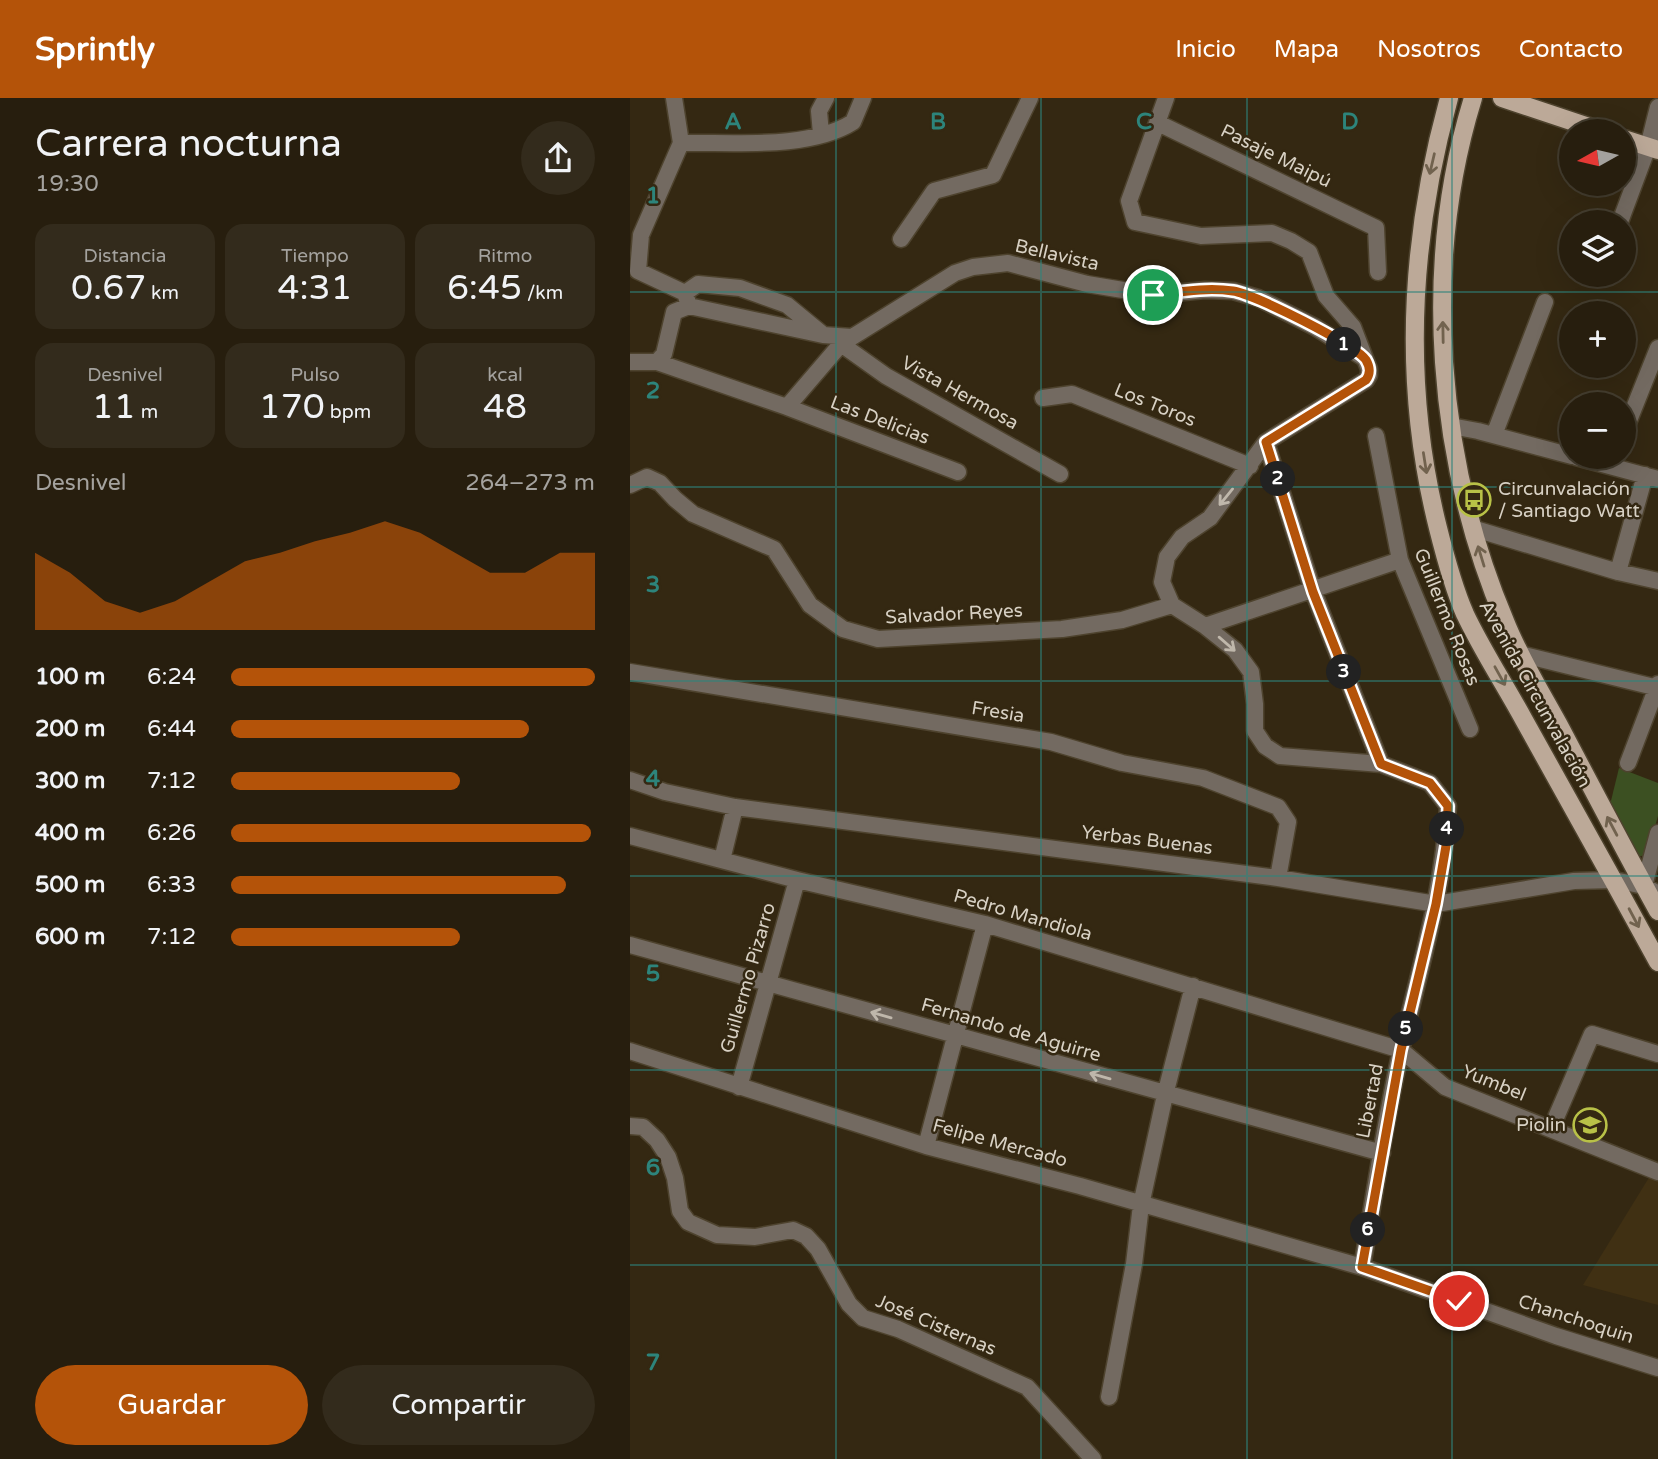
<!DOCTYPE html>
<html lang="es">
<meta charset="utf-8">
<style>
:root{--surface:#271e0e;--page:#332b1c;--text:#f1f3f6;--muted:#a4a29e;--line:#433c2e;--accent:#b45309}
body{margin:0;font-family:"Varela Round",sans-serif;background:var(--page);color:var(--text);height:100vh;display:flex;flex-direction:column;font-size:26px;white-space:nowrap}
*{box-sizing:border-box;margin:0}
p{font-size:23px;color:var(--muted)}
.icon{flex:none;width:38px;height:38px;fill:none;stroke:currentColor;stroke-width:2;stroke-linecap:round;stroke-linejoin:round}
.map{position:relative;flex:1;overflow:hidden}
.sheet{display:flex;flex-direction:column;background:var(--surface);width:630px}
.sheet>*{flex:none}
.needle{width:46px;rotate:262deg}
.tools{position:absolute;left:929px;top:21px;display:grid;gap:14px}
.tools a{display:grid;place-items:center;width:77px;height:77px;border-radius:50%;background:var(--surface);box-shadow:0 7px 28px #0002,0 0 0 2px var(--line);font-size:35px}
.pin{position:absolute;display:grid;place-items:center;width:60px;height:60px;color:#fff;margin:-30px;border:4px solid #fff;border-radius:50%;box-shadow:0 2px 7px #0007}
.km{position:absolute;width:35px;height:35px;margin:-18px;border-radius:50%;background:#222;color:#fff;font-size:19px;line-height:35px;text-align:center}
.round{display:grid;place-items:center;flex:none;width:74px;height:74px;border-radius:37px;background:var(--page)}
.summary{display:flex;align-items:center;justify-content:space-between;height:119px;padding:0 35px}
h1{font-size:38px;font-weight:600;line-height:52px}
.metrics{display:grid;grid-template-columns:repeat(3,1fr);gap:10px;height:119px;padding:7px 35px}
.metrics div{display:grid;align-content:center;border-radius:18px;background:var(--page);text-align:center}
.metrics b{font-size:35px;font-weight:600}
.metrics small{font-size:19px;font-weight:400}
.metrics p{font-size:19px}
.chart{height:196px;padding:14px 35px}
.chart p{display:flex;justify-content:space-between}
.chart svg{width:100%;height:126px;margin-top:7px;fill:var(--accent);opacity:.7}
.cta{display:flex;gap:14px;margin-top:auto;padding:14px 35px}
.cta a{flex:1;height:80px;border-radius:42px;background:var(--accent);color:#fff;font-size:28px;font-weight:600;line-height:80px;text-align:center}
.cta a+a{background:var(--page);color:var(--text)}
ul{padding:0 35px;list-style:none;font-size:23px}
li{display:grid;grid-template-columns:112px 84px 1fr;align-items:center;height:52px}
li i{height:18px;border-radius:9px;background:var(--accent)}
header{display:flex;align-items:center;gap:42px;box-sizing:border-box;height:98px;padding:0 35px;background:var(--accent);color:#fff}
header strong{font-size:33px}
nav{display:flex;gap:38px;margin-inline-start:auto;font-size:24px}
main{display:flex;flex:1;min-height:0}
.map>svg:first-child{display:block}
.built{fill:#403013}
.green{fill:#3c5022}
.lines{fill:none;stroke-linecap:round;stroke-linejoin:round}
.minor-casing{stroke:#4e432e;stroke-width:19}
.major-casing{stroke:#4e432e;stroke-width:21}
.minor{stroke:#736a61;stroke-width:16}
.major{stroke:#bca998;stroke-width:18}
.oneway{stroke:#71624e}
.oneway2{stroke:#bfb7ab}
.route-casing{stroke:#fff;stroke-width:14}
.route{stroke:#b45309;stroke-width:9}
.grid{fill:none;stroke:#2d847b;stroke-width:2;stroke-opacity:0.55}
.labels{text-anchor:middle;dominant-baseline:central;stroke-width:5;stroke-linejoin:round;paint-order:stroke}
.street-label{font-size:19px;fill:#d8d1c4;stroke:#342812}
.poi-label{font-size:19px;fill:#d8d1c4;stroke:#342812;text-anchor:start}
.grid-label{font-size:23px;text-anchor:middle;font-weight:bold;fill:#2d847b;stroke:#342812;stroke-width:5;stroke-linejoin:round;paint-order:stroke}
</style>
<header>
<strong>Sprintly</strong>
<nav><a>Inicio</a><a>Mapa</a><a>Nosotros</a><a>Contacto</a></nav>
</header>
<main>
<section class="sheet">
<div class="summary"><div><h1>Carrera nocturna</h1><p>19:30</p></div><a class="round"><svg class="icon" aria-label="share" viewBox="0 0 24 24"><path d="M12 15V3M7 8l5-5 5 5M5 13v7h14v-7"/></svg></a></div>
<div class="metrics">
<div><p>Distancia</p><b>0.67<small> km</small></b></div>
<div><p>Tiempo</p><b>4:31</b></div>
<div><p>Ritmo</p><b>6:45<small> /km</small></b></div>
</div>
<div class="metrics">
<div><p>Desnivel</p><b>11<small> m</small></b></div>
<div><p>Pulso</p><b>170<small> bpm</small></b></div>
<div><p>kcal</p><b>48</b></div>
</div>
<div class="chart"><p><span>Desnivel</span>264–273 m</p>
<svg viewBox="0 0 160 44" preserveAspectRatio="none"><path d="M0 44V17L10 24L20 34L30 38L40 34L50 27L60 20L70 17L80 13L90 10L100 6L110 10L120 17L130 24L140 24L150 17L160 17V44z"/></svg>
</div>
<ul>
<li><b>100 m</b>6:24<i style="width:100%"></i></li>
<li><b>200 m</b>6:44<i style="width:82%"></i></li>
<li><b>300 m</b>7:12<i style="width:63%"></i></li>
<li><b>400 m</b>6:26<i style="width:99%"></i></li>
<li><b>500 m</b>6:33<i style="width:92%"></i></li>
<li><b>600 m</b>7:12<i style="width:63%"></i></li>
</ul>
<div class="cta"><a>Guardar</a><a>Compartir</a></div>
</section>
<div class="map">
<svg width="1028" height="1361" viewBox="0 0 1028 1361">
<rect width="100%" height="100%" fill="#342812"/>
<path class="built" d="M1020 1078 1028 1081V1207L953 1187Z"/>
<path class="green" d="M989 670 1028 685V718L1017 757 1005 759 979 711Z"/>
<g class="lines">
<defs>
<path id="minor" d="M44 0 51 45 11 137 8 173 55 195 59 208
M536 0 499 103 505 124 571 138 642 135 661 143 679 154 696 198 723 229 739 271V277L736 282 636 344 580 420 552 439 537 459 532 484 542 507 575 528 605 552 621 574 625 606V633L635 648 650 658 751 666 800 685 818 708C814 790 790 869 772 948 755 1021 745 1095 732 1169
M528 25 746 130 748 174
M191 36 189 13 196 0
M51 45C102 44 179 52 223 24L233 0
M990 124 1018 49 1028 9
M271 141 304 93 363 77 400 0
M55 195 68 186 110 190 157 207 191 235
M211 246 256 278 430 376
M0 264H27L157 309 211 246 325 175 343 169 378 165 457 186 523 197 575 192 603 193 628 200 685 229 734 260
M27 264 34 256 44 214 59 208 193 237 222 239
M413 300 442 296 620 368
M157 309 328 374
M821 328 848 333 942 358
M994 335 1028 250
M864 337 915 204
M746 338 770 462 840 631
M636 344 683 493 751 666
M946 359 1028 381
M0 387 17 379 30 385 45 401 63 416 144 451 180 507 213 531 248 541 432 531 492 522 542 507
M842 430 988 474 1028 483
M988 474 1015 377
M575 528 770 462
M890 556 1028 590
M0 574 421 644 492 665 573 680 648 709 658 724 648 780
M998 665 1028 586
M0 682 35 694 105 709 648 780 806 806 944 783 984 782 1014 788 1023 793
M0 738 167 782 355 826 771 952 815 989 1028 1074
M92 762 105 709
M1014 788 1028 735
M0 847 752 1055
M0 953 296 1048 450 1088 732 1169 926 1238 1028 1270
M109 989 167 782
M0 1028 13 1029 27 1042 38 1059 45 1080 50 1113 58 1124 87 1137 125 1139 163 1132 176 1138 188 1151 219 1206 233 1220 268 1231 397 1289 463 1361
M921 1031 962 936 1028 956
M296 1048 355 826
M479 1299 504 1166 511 1107 535 997 563 888"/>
<path id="major" d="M819 0C780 141 772 287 808 430 815 458 823 489 835 516 852 552 875 587 894 622 939 703 984 783 1028 864
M843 0C791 168 807 362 875 523 890 561 912 596 931 631 963 692 995 753 1028 813
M872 0 971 33
M994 41 1028 52"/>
</defs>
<use href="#minor" class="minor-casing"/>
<use href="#major" class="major-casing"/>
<use href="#minor" class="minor"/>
<use href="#major" class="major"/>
</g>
<defs><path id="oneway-shaft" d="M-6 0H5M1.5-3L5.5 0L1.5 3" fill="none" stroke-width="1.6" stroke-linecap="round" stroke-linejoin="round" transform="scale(1.75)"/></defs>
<g class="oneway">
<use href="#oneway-shaft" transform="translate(802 66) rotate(103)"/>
<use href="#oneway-shaft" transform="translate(813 234) rotate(-91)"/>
<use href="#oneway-shaft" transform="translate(795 365) rotate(81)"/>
<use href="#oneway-shaft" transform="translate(851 458) rotate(-107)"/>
<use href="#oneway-shaft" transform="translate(870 578) rotate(61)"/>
<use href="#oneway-shaft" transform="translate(982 728) rotate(-118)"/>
<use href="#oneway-shaft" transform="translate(1004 820) rotate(62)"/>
</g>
<g class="oneway2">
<use href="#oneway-shaft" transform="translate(596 399) rotate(129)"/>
<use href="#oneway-shaft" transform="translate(597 546) rotate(41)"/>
<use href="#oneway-shaft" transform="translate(251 917) rotate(-164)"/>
<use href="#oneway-shaft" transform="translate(470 978) rotate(-164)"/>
</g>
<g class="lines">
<defs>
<path id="route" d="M523 197C549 194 577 189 603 193 624 196 726 247 736 262 740 269 741 275 736 282L636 344 683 494 751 666 800 685 818 708 817 742 806 806 771 952 732 1169 829 1203"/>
</defs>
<use href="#route" class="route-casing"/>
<use href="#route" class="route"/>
</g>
<path class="grid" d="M206 0V1361M411 0V1361M617 0V1361M822 0V1361M0 194H1028M0 389H1028M0 583H1028M0 778H1028M0 972H1028M0 1167H1028"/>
<defs>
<symbol id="bus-ring" viewBox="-11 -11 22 22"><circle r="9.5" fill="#342812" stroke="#b8c147" stroke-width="1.5"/><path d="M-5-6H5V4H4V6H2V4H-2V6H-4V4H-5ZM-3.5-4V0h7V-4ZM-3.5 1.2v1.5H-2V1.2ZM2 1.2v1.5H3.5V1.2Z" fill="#b8c147"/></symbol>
<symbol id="school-ring" viewBox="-11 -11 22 22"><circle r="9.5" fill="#342812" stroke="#b8c147" stroke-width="1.5"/><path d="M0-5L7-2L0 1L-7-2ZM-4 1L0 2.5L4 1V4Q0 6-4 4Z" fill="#b8c147"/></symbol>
</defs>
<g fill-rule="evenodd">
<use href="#bus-ring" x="825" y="383" width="38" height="38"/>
<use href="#school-ring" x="941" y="1008" width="38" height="38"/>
</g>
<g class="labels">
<g class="street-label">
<text transform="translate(646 58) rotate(26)">Pasaje Maipú</text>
<text transform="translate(427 157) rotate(13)">Bellavista</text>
<text transform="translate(330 295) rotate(29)">Vista Hermosa</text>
<text transform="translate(525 307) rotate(22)">Los Toros</text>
<text transform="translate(250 322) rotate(21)">Las Delicias</text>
<text transform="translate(324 516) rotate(-3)">Salvador Reyes</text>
<text transform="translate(817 519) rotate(68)">Guillermo Rosas</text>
<text transform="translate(905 596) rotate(61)">Avenida Circunvalación</text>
<text transform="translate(368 614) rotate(9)">Fresia</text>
<text transform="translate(517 742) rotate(7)">Yerbas Buenas</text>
<text transform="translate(393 817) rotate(16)">Pedro Mandiola</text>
<text transform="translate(118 880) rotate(-74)">Guillermo Pizarro</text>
<text transform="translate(381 932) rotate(16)">Fernando de Aguirre</text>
<text transform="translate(864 985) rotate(22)">Yumbel</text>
<text transform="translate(740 1003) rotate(-79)">Libertad</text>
<text transform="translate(370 1045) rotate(15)">Felipe Mercado</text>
<text transform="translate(946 1221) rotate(18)">Chanchoquin</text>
<text transform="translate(306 1227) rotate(23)">José Cisternas</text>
</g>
<g class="poi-label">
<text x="868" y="391">Circunvalación<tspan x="868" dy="22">/ Santiago Watt</tspan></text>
<text x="936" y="1027" text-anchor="end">Piolin</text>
</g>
</g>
<g class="grid-label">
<text x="103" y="31">A</text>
<text x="308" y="31">B</text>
<text x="514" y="31">C</text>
<text x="720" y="31">D</text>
<text x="23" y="105">1</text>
<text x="23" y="300">2</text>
<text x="23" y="494">3</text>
<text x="23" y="688">4</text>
<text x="23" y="883">5</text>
<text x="23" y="1077">6</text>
<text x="23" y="1272">7</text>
</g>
</svg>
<div class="tools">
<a><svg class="needle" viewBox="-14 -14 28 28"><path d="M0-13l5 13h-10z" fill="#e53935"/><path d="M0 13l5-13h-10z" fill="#a4a29e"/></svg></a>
<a><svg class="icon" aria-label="layers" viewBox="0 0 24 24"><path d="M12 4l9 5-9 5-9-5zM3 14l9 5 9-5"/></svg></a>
<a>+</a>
<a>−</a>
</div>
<div class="pin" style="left:523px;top:197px;background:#1e9e55"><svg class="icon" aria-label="arrive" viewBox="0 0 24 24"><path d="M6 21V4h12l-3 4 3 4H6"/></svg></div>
<div class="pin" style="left:829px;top:1203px;background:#d93025"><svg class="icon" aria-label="check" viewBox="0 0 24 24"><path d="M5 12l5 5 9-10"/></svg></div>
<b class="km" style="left:714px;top:247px">1</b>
<b class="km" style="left:648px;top:381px">2</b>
<b class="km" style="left:714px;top:574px">3</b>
<b class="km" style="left:817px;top:731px">4</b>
<b class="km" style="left:776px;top:931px">5</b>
<b class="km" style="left:738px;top:1132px">6</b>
</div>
</main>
